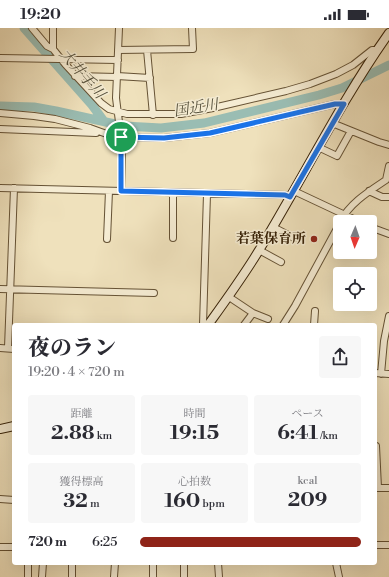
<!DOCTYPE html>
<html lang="ja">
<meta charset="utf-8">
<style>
:root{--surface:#fff;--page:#f7f7f7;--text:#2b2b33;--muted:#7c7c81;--accent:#8f2418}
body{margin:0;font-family:"Libre Bodoni","Noto Serif JP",serif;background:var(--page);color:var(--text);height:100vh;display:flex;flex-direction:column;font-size:15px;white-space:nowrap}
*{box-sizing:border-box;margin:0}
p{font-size:13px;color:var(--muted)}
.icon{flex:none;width:22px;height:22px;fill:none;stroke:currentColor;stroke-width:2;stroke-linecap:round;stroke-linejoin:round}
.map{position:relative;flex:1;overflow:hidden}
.side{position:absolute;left:12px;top:295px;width:365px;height:242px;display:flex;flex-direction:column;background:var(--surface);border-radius:4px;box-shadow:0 4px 16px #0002}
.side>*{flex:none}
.needle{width:26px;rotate:182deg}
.buttons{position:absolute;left:333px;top:187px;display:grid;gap:8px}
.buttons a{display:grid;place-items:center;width:44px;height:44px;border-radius:4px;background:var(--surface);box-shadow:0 4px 16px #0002;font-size:20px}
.pin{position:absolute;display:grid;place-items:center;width:34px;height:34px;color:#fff;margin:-17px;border:2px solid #fff;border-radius:50%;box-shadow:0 1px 4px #0007}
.round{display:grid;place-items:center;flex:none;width:42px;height:42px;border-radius:4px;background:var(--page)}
.summary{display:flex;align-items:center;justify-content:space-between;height:68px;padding:0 16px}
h1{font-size:22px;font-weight:800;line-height:30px}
.metrics{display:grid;grid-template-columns:repeat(3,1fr);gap:6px;height:68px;padding:4px 16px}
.metrics div{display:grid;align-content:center;border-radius:4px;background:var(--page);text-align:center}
.metrics b{font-size:20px;font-weight:800}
.metrics small{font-size:11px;font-weight:400}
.metrics p{font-size:11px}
ul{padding:0 16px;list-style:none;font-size:13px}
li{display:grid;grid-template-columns:64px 48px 1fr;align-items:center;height:30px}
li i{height:10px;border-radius:5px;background:var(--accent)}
.status{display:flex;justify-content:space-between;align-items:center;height:28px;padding:0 20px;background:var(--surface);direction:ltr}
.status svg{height:11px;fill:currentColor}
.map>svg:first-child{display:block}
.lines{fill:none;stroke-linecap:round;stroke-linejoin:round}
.river{stroke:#9abdb3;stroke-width:9}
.street-casing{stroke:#655235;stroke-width:8}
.secondary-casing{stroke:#372208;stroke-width:10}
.street{stroke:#f5ecd3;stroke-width:6}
.secondary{stroke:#f5ecd3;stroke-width:8}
.route-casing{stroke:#fff;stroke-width:8}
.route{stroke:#1a73e8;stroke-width:5}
.poi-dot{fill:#8f2418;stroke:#f5ecd3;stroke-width:1.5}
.labels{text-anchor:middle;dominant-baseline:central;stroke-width:3;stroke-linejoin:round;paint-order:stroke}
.poi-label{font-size:14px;font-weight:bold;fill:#372208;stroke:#f5ecd3;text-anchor:end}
.water-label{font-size:15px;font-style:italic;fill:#55503b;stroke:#f5ecd3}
</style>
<div class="status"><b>19:20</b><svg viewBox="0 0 49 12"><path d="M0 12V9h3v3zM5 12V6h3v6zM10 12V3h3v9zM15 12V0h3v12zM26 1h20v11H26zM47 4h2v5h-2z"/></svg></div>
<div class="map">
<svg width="389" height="549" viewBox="0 0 389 549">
<rect width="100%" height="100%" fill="#efe1bc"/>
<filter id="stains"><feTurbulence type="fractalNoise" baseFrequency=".005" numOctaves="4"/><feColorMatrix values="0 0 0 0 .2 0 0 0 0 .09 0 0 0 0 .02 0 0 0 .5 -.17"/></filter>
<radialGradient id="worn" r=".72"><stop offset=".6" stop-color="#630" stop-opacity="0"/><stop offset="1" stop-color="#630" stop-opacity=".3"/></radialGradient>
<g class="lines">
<path class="river" d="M24 0 92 77 103 92
M0 78 34 79 56 83 124 98 161 100 178 98 204 95 319 67 342 60 389 37"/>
<defs>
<path id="street" d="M32 0 47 18 53 21
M53 0V21L65 36 101 75 109 81 127 86H181L213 80 286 63 310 56 336 46 353 37 372 22H377
M119 0 116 70 122 118 121 163
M118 22 193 21 192 0
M147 22 153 87
M0 30 118 32
M75 48 117 49
M117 48 150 50
M0 85 34 88 55 91 90 100 115 109 164 110 210 105 335 76H344
M332 95 379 114 389 117
M0 101 96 105
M318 119 337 128 351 103
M0 160 285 167 290 169
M294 163 360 194
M369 163 382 169H389
M340 194C350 175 368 164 386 152L389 138
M273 199 294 210
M370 199 389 206
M173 210V165
M107 211 109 163
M259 222 281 234
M0 261 154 265
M229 269 253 285 268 291
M203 297 207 166
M244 297 253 285
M283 297 295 278 340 195
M314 297 315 283
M0 320 14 321
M8 320 14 160
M375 345 389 346
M381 346 384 313 389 288
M376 418 378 460
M375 460H389
M0 471 14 472
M375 517H389
M0 519H14
M153 535V549
M184 535V549
M218 535 219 549
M336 535 339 549
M28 549V535
M42 549 43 535
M72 549V535
M114 549 115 535"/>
<path id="secondary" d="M208 297C226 272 245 246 261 219 304 148 341 73 389 5
M0 401 14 398"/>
</defs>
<use href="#street" class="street-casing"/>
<use href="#secondary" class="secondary-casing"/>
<use href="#street" class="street"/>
<use href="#secondary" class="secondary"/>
</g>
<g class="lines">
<defs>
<path id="route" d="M335 76H344L290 169 285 167 121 163V109L164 110 210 105Z"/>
</defs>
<use href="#route" class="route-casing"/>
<use href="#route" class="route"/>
</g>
<circle class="poi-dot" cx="314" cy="211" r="4"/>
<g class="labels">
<g class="poi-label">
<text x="306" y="211">若葉保育所</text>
</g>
<g class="water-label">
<text transform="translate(82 46) rotate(49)">大井手川</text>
<text transform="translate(196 80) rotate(-9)">国近川</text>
</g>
</g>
<rect width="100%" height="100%" filter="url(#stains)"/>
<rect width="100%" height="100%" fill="url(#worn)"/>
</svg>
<div class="buttons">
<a><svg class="needle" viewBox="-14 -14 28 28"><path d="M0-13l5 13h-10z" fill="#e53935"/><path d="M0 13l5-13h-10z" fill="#7c7c81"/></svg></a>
<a><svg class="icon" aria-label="locate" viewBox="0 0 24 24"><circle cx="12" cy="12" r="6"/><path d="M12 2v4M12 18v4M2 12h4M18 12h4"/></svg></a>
</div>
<div class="pin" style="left:121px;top:109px;background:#1e9e55"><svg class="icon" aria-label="arrive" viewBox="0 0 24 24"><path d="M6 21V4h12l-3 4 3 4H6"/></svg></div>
<section class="side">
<div class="summary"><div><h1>夜のラン</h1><p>19:20 · 4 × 720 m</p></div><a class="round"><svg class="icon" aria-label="share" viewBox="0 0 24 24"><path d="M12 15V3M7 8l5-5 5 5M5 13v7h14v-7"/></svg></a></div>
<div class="metrics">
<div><p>距離</p><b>2.88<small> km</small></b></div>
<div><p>時間</p><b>19:15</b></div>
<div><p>ペース</p><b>6:41<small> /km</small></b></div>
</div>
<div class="metrics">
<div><p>獲得標高</p><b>32<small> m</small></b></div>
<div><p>心拍数</p><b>160<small> bpm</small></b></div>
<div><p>kcal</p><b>209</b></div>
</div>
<ul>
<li><b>720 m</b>6:25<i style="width:100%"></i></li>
</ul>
</section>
</div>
